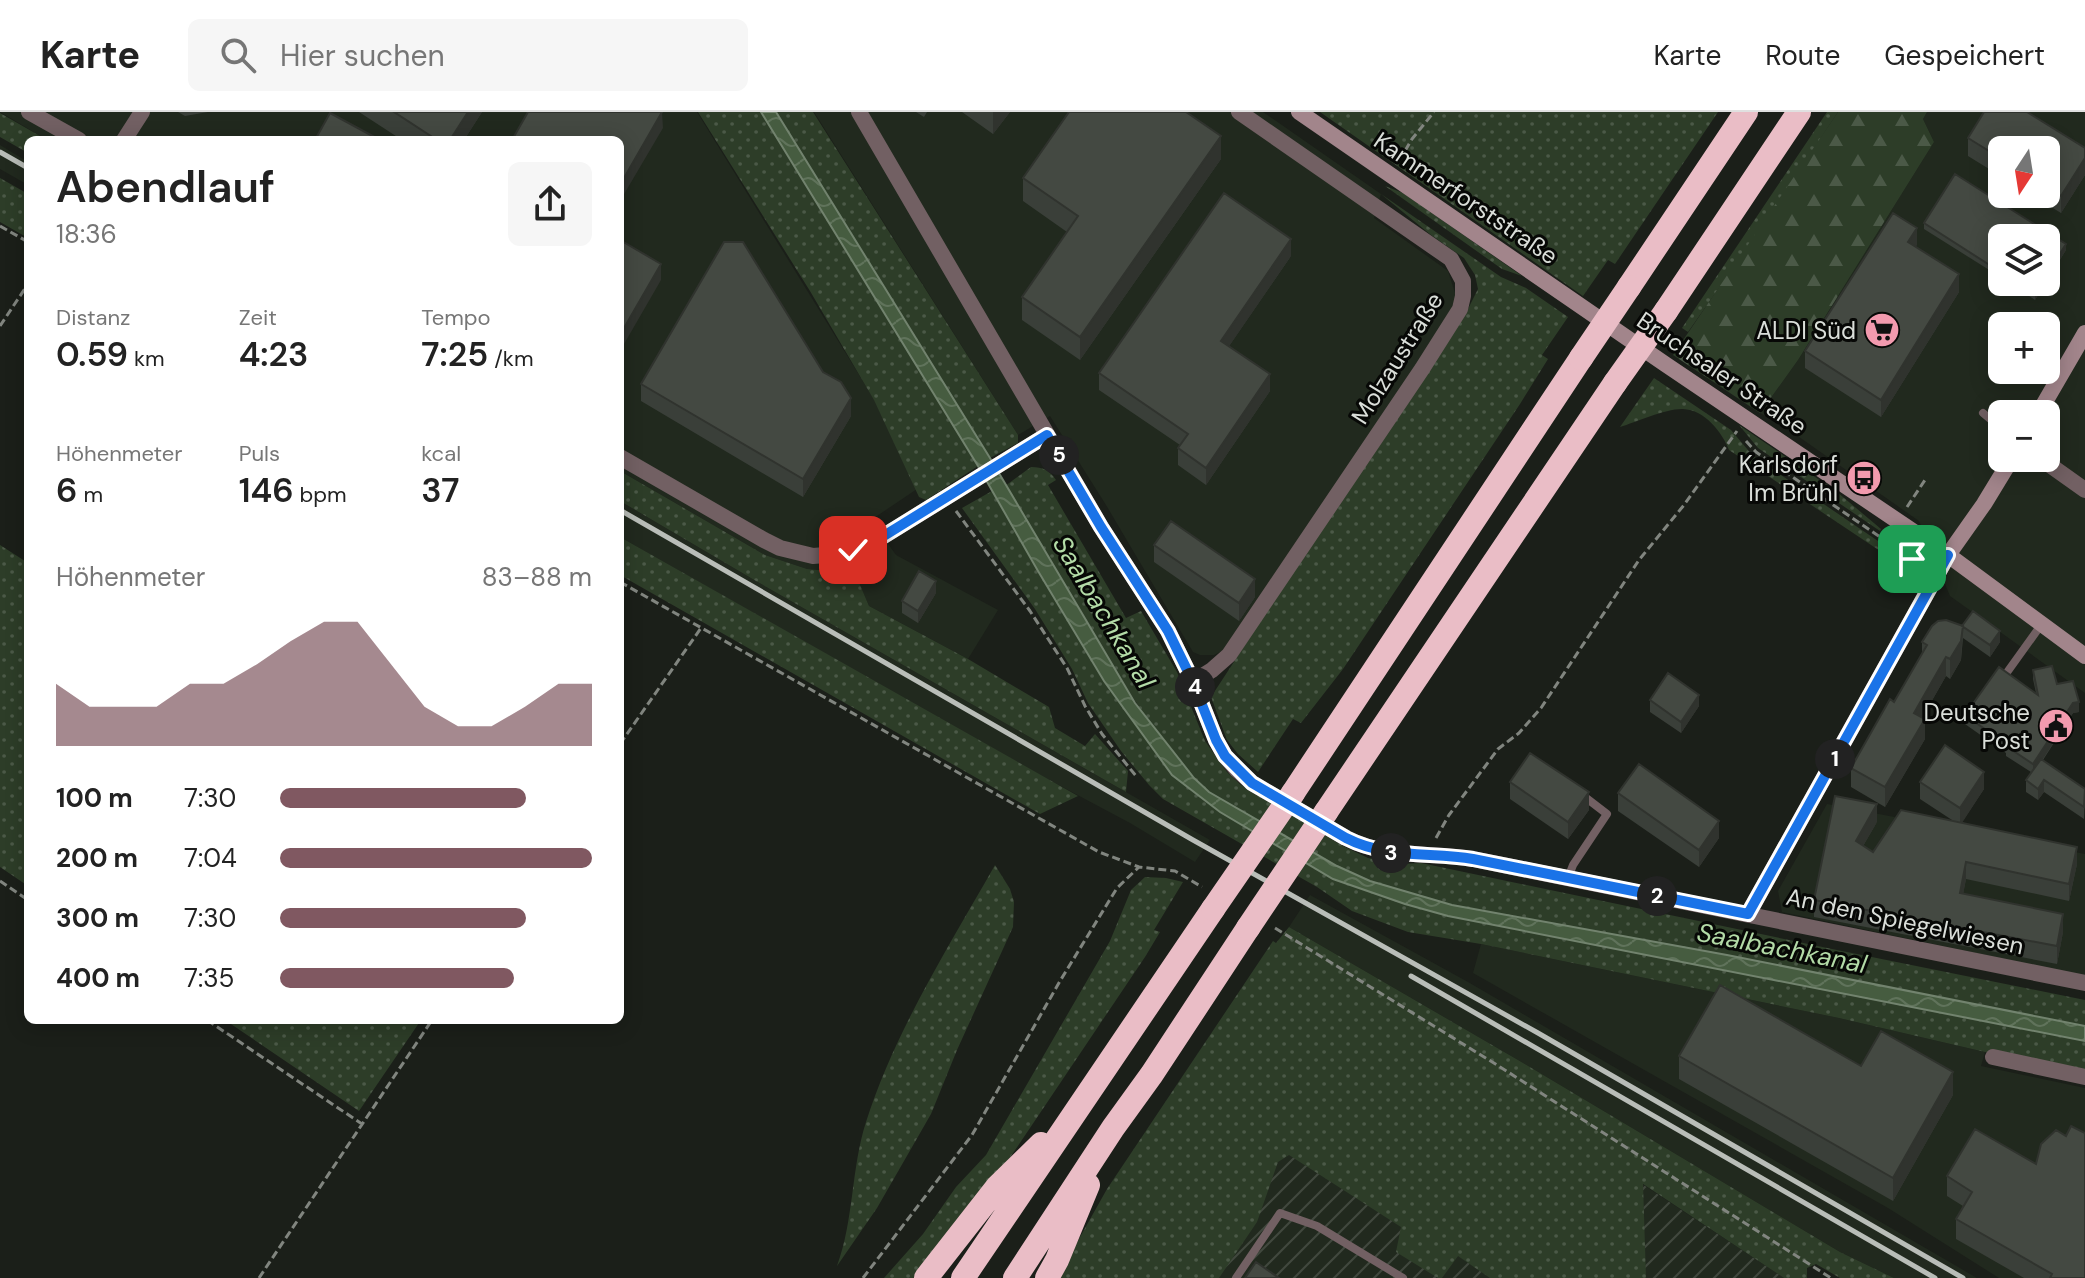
<!DOCTYPE html>
<html lang="de">
<meta charset="utf-8">
<style>
:root{--surface:#fff;--page:#f6f6f6;--text:#222;--muted:#767676;--line:#e0e0e0;--accent:#805861}
body{margin:0;font-family:"DM Sans",sans-serif;background:var(--page);color:var(--text);height:100vh;display:flex;flex-direction:column;font-size:30px;white-space:nowrap}
*{box-sizing:border-box;margin:0}
p{font-size:26px;color:var(--muted)}
.icon{flex:none;width:44px;height:44px;fill:none;stroke:currentColor;stroke-width:2;stroke-linecap:round;stroke-linejoin:round}
.map{position:relative;flex:1;overflow:hidden}
.sheet{position:absolute;left:24px;top:24px;width:600px;height:888px;display:flex;flex-direction:column;background:var(--surface);border-radius:12px;box-shadow:0 4px 20px #0003}
.sheet>*{flex:none}
.needle{width:52px;rotate:192deg}
.buttons{position:absolute;left:1988px;top:24px;display:grid;gap:16px}
.buttons a{display:grid;place-items:center;width:72px;height:72px;border-radius:12px;background:var(--surface);box-shadow:0 4px 20px #0003;font-size:40px}
.pin{position:absolute;display:grid;place-items:center;width:68px;height:68px;color:#fff;margin:-34px;border-radius:16px;box-shadow:0 4px 12px #0006}
.km{position:absolute;width:40px;height:40px;margin:-20px;border-radius:50%;background:#222;color:#fff;font-size:22px;line-height:40px;text-align:center}
.round{display:grid;place-items:center;flex:none;width:84px;height:84px;border-radius:12px;background:var(--page)}
.headline{display:flex;align-items:center;justify-content:space-between;height:136px;padding:0 32px}
h1{font-size:44px;font-weight:600;line-height:60px}
.stats{display:grid;grid-template-columns:repeat(3,1fr);gap:12px;height:136px;padding:8px 32px}
.stats div{display:grid;align-content:center}
.stats b{font-size:34px;font-weight:600}
.stats small{font-size:22px;font-weight:400}
.stats p{font-size:22px}
.chart{height:224px;padding:16px 32px}
.chart p{display:flex;justify-content:space-between}
.chart svg{width:100%;height:144px;margin-top:8px;fill:var(--accent);opacity:.7}
ul{padding:0 32px;list-style:none;font-size:26px}
li{display:grid;grid-template-columns:128px 96px 1fr;align-items:center;height:60px}
li i{height:20px;border-radius:10px;background:var(--accent)}
header{display:flex;align-items:center;gap:48px;box-sizing:border-box;height:112px;padding:0 40px;background:var(--surface);border-bottom:2px solid var(--line)}
header strong{font-size:38px}
nav{display:flex;gap:44px;margin-inline-start:auto;font-size:28px}
.search{width:560px;height:72px;background:var(--page);display:flex;align-items:center;gap:20px;box-sizing:border-box;padding:0 28px;border-radius:12px;color:var(--muted);font-size:30px}
.map>svg:first-child{display:block}
.built{fill:#21291e;fill-rule:evenodd}
.industrial{fill:url(#industrial-furrows)}
.grass{fill:url(#grass-dots)}
.forest{fill:url(#forest-firs)}
.water{fill:url(#water-waves);stroke:#72836e;stroke-width:2}
.lines{fill:none;stroke-linecap:round;stroke-linejoin:round}
.path{stroke:#81857f;stroke-width:3;stroke-dasharray:8 4;stroke-linecap:butt}
.lane{stroke:#726063;stroke-width:8}
.street{stroke:#726063;stroke-width:16}
.secondary{stroke:#a2858b;stroke-width:16}
.highway{stroke:#eabdc6;stroke-width:24}
.rail{stroke:#b9bdb8;stroke-width:5}
.highway-bridge{stroke:#eabdc6;stroke-width:24}
.wall{fill:#3a3f39}
.shaded-wall{fill:#30332e}
.building{fill:#444942;stroke:#30332e;stroke-width:2}
.route-casing{stroke:#fff;stroke-width:16}
.route{stroke:#1a73e8;stroke-width:10}
.labels{text-anchor:middle;dominant-baseline:central;stroke-width:6;stroke-linejoin:round;paint-order:stroke}
.street-label{font-size:24px;fill:#daded9;stroke:#070806}
.poi-label{font-size:24px;fill:#daded9;stroke:#070806;text-anchor:end}
.water-label{font-size:26px;font-style:italic;fill:#b3dba7;stroke:#070806}
</style>
<header>
<strong>Karte</strong>
<div class="search"><svg class="icon" aria-label="search" viewBox="0 0 24 24"><circle cx="10" cy="10" r="6"/><path d="M15 15l6 6"/></svg>Hier suchen</div>
<nav><a>Karte</a><a>Route</a><a>Gespeichert</a></nav>
</header>
<div class="map">
<svg width="2085" height="1166" viewBox="0 0 2085 1166">
<defs>
<pattern id="industrial-furrows" width="10" height="10" patternUnits="userSpaceOnUse" patternTransform="scale(2)"><rect width="10" height="10" fill="#21291e"/><path d="M-1 1l2-2M0 10L10 0M9 11l2-2" fill="none" stroke="#41483e"/></pattern>
<pattern id="grass-dots" width="8" height="8" patternUnits="userSpaceOnUse" patternTransform="scale(2)"><rect width="8" height="8" fill="#2d3d28"/><path d="M2 2h.1M6 6h.1" fill="none" stroke="#4b5947" stroke-width="1.8" stroke-linecap="round"/></pattern>
<pattern id="forest-firs" width="22" height="20" patternUnits="userSpaceOnUse" patternTransform="scale(2)"><rect width="22" height="20" fill="#2d3d28"/><path d="M5 1l3.5 6h-7zM16 11l3.5 6h-7z" fill="#4b5947"/></pattern>
<pattern id="water-waves" width="16" height="10" patternUnits="userSpaceOnUse" patternTransform="scale(2)"><rect width="16" height="10" fill="#465c40"/><path d="M0 5q4-4 8 0t8 0" fill="none" stroke="#60735b"/></pattern>
</defs>
<rect width="100%" height="100%" fill="#1b1f19"/>
<path class="built" d="M0 0H697L874 287 917 377 871 408 896 443 998 498 968 547 869 494 852 455 830 459 807 457 765 443 620 359V28H47Z
M814 0H1263L1381 82 1374 106 1448 159 1456 184 1453 194 1417 253 1228 536 1214 543H1200L1193 540 1106 393 1050 304 1018 323Z
M1927 0H2085V581L1950 484 1919 409 1782 313 1760 301 1798 248 1934 30 1923 7ZM2002 38H2046V82H2002ZM2002 126H2046V170H2002ZM2002 214H2046V258H2002ZM2002 302H2046V346H2002Z
M0 33 28 50V73L0 57Z
M620 389 756 469 1210 728 1195 750 1130 711 991 637 620 425Z
M1827 692 2085 742V864L1782 800 1778 779Z
M1310 783 1468 870 1977 1166H1894L1840 1140 1518 948 1289 815Z
M1481 832 1839 906 1985 940 1981 954 2085 976V1166H1999L1888 1096 1473 861Z"/>
<path class="industrial" d="M1268 1034 1642 1072 1784 1166H1178Z"/>
<path class="grass" d="M698 0H761L978 354 926 388 919 385 874 288 810 179Z
M776 0H813L1018 323V331L990 346Z
M1320 0H1718L1615 152 1608 148 1583 184Z
M1827 0H1838L1766 109 1688 220 1682 216Z
M0 1 47 28H28V41L0 25Z
M0 66 28 82V126L0 110Z
M1385 74 1403 81 1522 164 1502 157Z
M1381 82 1501 165 1526 176 1568 205 1542 243 1548 247 1520 292 1343 557 1301 611 1293 607 1258 660 1238 642 1227 628 1211 585 1301 447 1466 201 1478 177 1475 163 1464 146 1431 123Z
M1654 266 1731 318 1753 344 1906 448 1913 461 1729 338C1722 320 1705 298 1683 297 1667 296 1636 310 1620 315Z
M1739 313 1837 380 1881 417 1880 419 1758 336Z
M1031 355C1043 355 1049 358 1056 368L1048 373 1126 506 1141 499 1177 560 1205 629 1227 660 1241 673 1343 734 1368 746 1401 752 1421 751 1832 837 2085 888V914L1727 843 1452 793 1370 769 1337 754 1209 680C1161 635 1127 577 1094 522 1064 472 1035 423 1005 374Z
M620 359 765 443 807 457 830 459 852 454 869 494 968 547 1049 595 1055 616 1085 634 1095 622 1128 659 1126 680 756 469 620 389Z
M992 379 1104 568 1172 663 1220 700 1333 767 1405 792 1448 804 2085 929V960L1985 940 1839 906 1481 832 1408 820 1352 799 1317 775 1163 687 1149 673 1121 639 1088 591 1072 557 1035 497 962 396Z
M620 425 1078 684 1040 702 620 463Z
M0 433 28 451V774L0 755Z
M995 753 1010 777 1014 790 1013 815 957 938 931 1002 877 1096 837 1154C854 1108 851 1057 866 1010 895 919 948 836 995 753Z
M1145 765 1166 766 1183 770 1154 818 1160 820 1145 845 1007 1050 918 1166H884L923 1122 956 1075 986 1043 1110 829 1131 778Z
M1289 815 1518 948 1840 1140 1894 1166H1840L1816 1152 1807 1156V1166H1784L1643 1072 1646 1166H1490L1458 1144 1442 1166H1438L1396 1140 1401 1115 1289 1043 1278 1050 1257 1110 1219 1166H1057L1107 1077 1273 829 1276 831Z
M225 908H421L359 999Z"/>
<path class="forest" d="M1838 0H1927L1923 7 1934 30 1798 248 1760 301 1673 243Z"/>
<path class="water" d="M761 0H776L990 346 1135 591 1194 666 1209 680 1337 754 1370 769 1452 793 1727 843 2085 914V929L1448 804 1405 792 1333 767 1220 700 1172 663 1104 569 1038 459 978 354Z"/>
<g class="lines">
<path class="path" d="M1399 49 1412 27 1434 0
M0 114 28 130
M0 214 28 172
M1746 329 1756 340 1912 447 1921 446
M1907 395 1925 368
M956 399 1030 499 1067 556 1085 594 1102 622 1136 664
M620 470 1099 740 1139 755 1175 759 1202 775
M620 632 701 516
M1436 726 1449 703 1498 637 1519 621 1541 596 1639 448 1684 393 1737 319
M0 769 28 788
M1275 816 1497 953 1831 1166
M207 908 362 1012
M259 1166 432 908
M863 1166 972 1023 1060 869 1117 776 1139 755"/>
<path class="lane" d="M1983 301 2002 317
M2008 559 2041 513
M1568 766 1573 753 1607 702 1581 682
M1236 1166 1280 1101 1317 1114 1403 1166"/>
<path class="street" d="M29 0 79 28
M859 0 1101 415 1168 519 1193 570 1216 628 1225 644 1237 658 1252 671 1346 726C1387 747 1430 740 1473 747L2085 871
M124 28 142 0
M620 345 764 428 780 436 813 444 838 442 853 438 874 430 1047 323
M2040 346 2085 378
M1193 570 1212 558 1229 543 1422 257 1460 197 1463 184V169L1451 147 1239 0
M1748 802 1948 443
M1993 945 2085 965"/>
<path class="secondary" d="M1299 0 1665 252 1948 443 2085 544
M2038 302 2085 221
M1948 443 1984 392 2012 346"/>
<path class="highway" d="M1629 175 1746 0
M1666 199 1799 0
M1293 681 1581 246
M1326 700 1615 271
M926 1166 998 1074 1041 1032
M963 1166 1213 797
M1015 1166 1113 1016 1152 962 1248 816
M1047 1166 1057 1148 1088 1073"/>
<path class="rail" d="M0 40 28 56
M620 398 1193 728 1538 921 1963 1166
M1411 864 1935 1166"/>
<path class="highway-bridge" d="M1581 246 1629 175
M1615 271 1666 199
M1213 797 1293 681
M1248 816 1326 700"/>
</g>
<path class="wall" d="M178 0H208L185 4Z
M359 0H482L464 28H402Z
M916 0H927L924 5Z
M962 0H1010L993 22Z
M1968 26 2085 36V63L2061 101 2030 82H2046V38H2002V65L1968 44Z
M1221 47 1080 248 1022 208V185L1067 120 1023 89V66Z
M1924 111 2066 138 2035 188 2008 170H2046L2002 126V166L1924 117Z
M1917 133 1916 135 1959 180 1881 305 1805 256V239Z
M1291 144 1229 234 1270 279 1206 373 1178 353V336L1180 333 1099 278V261Z
M823 260 851 304 803 385 641 289V272Z
M1154 433 1255 485 1239 509 1154 450Z
M936 481 918 511 902 501V489Z
M1946 508 2000 530 1990 545 1963 526 1961 548 1950 567 1946 564 1922 606 1925 627 1885 695 1851 675V656L1894 590 1922 543V530Z
M2033 558 2057 572 2079 600 2073 601 2043 648 2085 677 2084 707 2044 680 2038 688 2026 680V668L2031 660 2006 644V641L1965 612V603L2036 581 2033 567Z
M1650 588 1699 594 1681 621 1650 600Z
M1510 670 1589 698 1568 727 1510 687Z
M1920 670 1984 677 1962 710 2077 752 2069 789 1966 767 1963 782 2063 820 2057 852 1814 805V788L1877 710 1863 734 1873 740 1952 708 1920 687Z
M1618 681 1719 726 1699 755 1618 699Z
M1679 944 1861 954 1953 983 1893 1089 1679 967Z
M1975 1017 2085 1166H2024L1956 1127V1107L1963 1094 1947 1084V1064Z"/>
<path class="shaded-wall" d="M468 0H482L464 28H450Z
M662 0 663 16 620 89V73Z
M993 0H1010L993 22Z
M1221 24V47L1080 248V225Z
M2085 46V63L2061 101V84Z
M1917 116V133L1908 148V130Z
M1291 127V144L1221 246V229Z
M2066 132V138L2035 188V182L2042 170H2046V164Z
M661 152V168L620 239V223Z
M1959 162V180L1881 305V288Z
M1270 262V279L1206 373V356Z
M851 286V304L803 385V367Z
M1255 467V485L1239 509V491Z
M936 469V481L918 511V499Z
M1963 514 1961 548 1950 567V547Z
M2000 519V530L1990 545V533Z
M1946 545V564L1914 620V601Z
M1699 583V594L1681 621V610Z
M2079 590V600L2073 601 2033 662V652L2073 591Z
M1925 607V627L1885 695V675Z
M1984 660V677L1960 714V696Z
M2044 668V680L2038 688V677Z
M1589 680V698L1568 727V710Z
M1877 692V710L1856 746V729Z
M1719 709V726L1699 755V738Z
M2077 735V752L2069 789V772Z
M1966 750V767L1960 799V781Z
M2063 802V820L2057 852V834Z
M1953 960V983L1893 1089V1066Z"/>
<path class="building" d="M394 0H468L450 28H437Z
M528 0H662L620 73V28H512Z
M1069 0H1186L1221 24 1080 225 1022 185 1078 104 1023 66Z
M1984 0H2027L2085 36V46L2061 84 2046 75V38H2002V47L1968 26Z
M330 1 380 28H315Z
M1955 62 2066 132 2046 164V126H2002V161L1924 111Z
M1224 81 1291 127 1221 229 1270 262 1206 356 1178 336 1188 322 1099 261Z
M1893 101 1917 116 1908 130 1959 162 1881 288 1805 239Z
M620 128 661 152 620 223Z
M724 130H743L823 260 841 270 851 286 803 367 641 272Z
M2017 170H2042L2035 182Z
M1171 409 1255 467 1239 491 1154 433Z
M919 459 936 469 918 499 902 489Z
M1973 499 2000 519 1990 533 1962 514Z
M1946 508 1963 514 1961 529 1950 547 1946 545 1914 601 1925 607 1885 675 1851 656 1890 587 1894 590 1927 533 1922 530 1932 514 1938 509Z
M2052 554 2057 572 2073 569 2079 590 2073 591 2033 652 2006 634V632L1965 603 1999 555 2038 583 2033 558Z
M1668 561 1699 583 1681 610 1650 588Z
M1945 633 1984 660 1960 696 1920 670Z
M1530 641 1589 680 1568 710 1510 670Z
M2041 647 2085 677 2084 695 2044 668 2038 677 2026 668Z
M1639 652 1719 709 1699 738 1618 681Z
M1835 684 1877 692 1856 729 1873 740 1901 698 2077 735 2069 772 1966 750 1960 781 2063 802 2057 834 1814 788Z
M1720 873 1861 954 1881 919 1953 960 1893 1066 1679 944Z
M2071 1014 2085 1021V1166H2050L2052 1162 1956 1107 1972 1080 1947 1064 1975 1017 2036 1052 2041 1032 2056 1018 2066 1024Z
M1256 1150 1279 1166H1245Z"/>
<g class="lines">
<defs>
<path id="route" d="M853 438 874 430 1047 323 1101 415 1168 519 1193 570 1216 628 1225 644 1252 671 1346 726C1387 747 1430 740 1473 747L1748 802 1948 443 1912 447"/>
</defs>
<use href="#route" class="route-casing"/>
<use href="#route" class="route"/>
</g>
<defs>
<symbol id="supermarket-disc" viewBox="-11 -11 22 22"><circle r="9.5" fill="#f29aae" stroke="#070806"/><path d="M-6-5.5h2.5l.6 2H6L4.5 2H-2.5L-4.4-4H-6ZM-1.5 3.2a1.3 1.3 0 1 0 .1 0ZM3 3.2a1.3 1.3 0 1 0 .1 0Z" fill="#111"/></symbol>
<symbol id="bus-disc" viewBox="-11 -11 22 22"><circle r="9.5" fill="#f29aae" stroke="#070806"/><path d="M-5-6H5V4H4V6H2V4H-2V6H-4V4H-5ZM-3.5-4V0h7V-4ZM-3.5 1.2v1.5H-2V1.2ZM2 1.2v1.5H3.5V1.2Z" fill="#111"/></symbol>
<symbol id="civic-disc" viewBox="-11 -11 22 22"><circle r="9.5" fill="#f29aae" stroke="#070806"/><path d="M-.6-6.5H3V-4.5H.6V-3L4-1V1h2V6H-6V1h2V-1L-.6-3ZM-1.2 2.5V6h2.4V2.5Z" fill="#111"/></symbol>
</defs>
<g fill-rule="evenodd">
<use href="#supermarket-disc" x="1862" y="198" width="40" height="40"/>
<use href="#bus-disc" x="1844" y="346" width="40" height="40"/>
<use href="#civic-disc" x="2036" y="594" width="40" height="40"/>
</g>
<g class="labels">
<g class="street-label">
<text transform="translate(1466 86) rotate(34)">Kammerforststraße</text>
<text transform="translate(1397 246) rotate(-58)">Molzaustraße</text>
<text transform="translate(1722 261) rotate(34)">Bruchsaler Straße</text>
<text transform="translate(1905 809) rotate(12)">An den Spiegelwiesen</text>
</g>
<g class="poi-label">
<text x="1856" y="218">ALDI Süd</text>
<text x="1838" y="352">Karlsdorf<tspan x="1838" dy="28">Im Brühl</tspan></text>
<text x="2030" y="600">Deutsche<tspan x="2030" dy="28">Post</tspan></text>
</g>
<g class="water-label">
<text transform="translate(1104 500) rotate(59)">Saalbachkanal</text>
<text transform="translate(1782 836) rotate(11)">Saalbachkanal</text>
</g>
</g>
</svg>
<div class="buttons">
<a><svg class="needle" viewBox="-14 -14 28 28"><path d="M0-13l5 13h-10z" fill="#e53935"/><path d="M0 13l5-13h-10z" fill="#767676"/></svg></a>
<a><svg class="icon" aria-label="layers" viewBox="0 0 24 24"><path d="M12 4l9 5-9 5-9-5zM3 14l9 5 9-5"/></svg></a>
<a>+</a>
<a>−</a>
</div>
<div class="pin" style="left:1912px;top:447px;background:#1e9e55"><svg class="icon" aria-label="arrive" viewBox="0 0 24 24"><path d="M6 21V4h12l-3 4 3 4H6"/></svg></div>
<div class="pin" style="left:853px;top:438px;background:#d93025"><svg class="icon" aria-label="check" viewBox="0 0 24 24"><path d="M5 12l5 5 9-10"/></svg></div>
<b class="km" style="left:1835px;top:647px">1</b>
<b class="km" style="left:1657px;top:784px">2</b>
<b class="km" style="left:1391px;top:741px">3</b>
<b class="km" style="left:1195px;top:575px">4</b>
<b class="km" style="left:1059px;top:343px">5</b>
<section class="sheet">
<div class="headline"><div><h1>Abendlauf</h1><p>18:36</p></div><a class="round"><svg class="icon" aria-label="share" viewBox="0 0 24 24"><path d="M12 15V3M7 8l5-5 5 5M5 13v7h14v-7"/></svg></a></div>
<div class="stats">
<div><p>Distanz</p><b>0.59<small> km</small></b></div>
<div><p>Zeit</p><b>4:23</b></div>
<div><p>Tempo</p><b>7:25<small> /km</small></b></div>
</div>
<div class="stats">
<div><p>Höhenmeter</p><b>6<small> m</small></b></div>
<div><p>Puls</p><b>146<small> bpm</small></b></div>
<div><p>kcal</p><b>37</b></div>
</div>
<div class="chart"><p><span>Höhenmeter</span>83–88 m</p>
<svg viewBox="0 0 160 44" preserveAspectRatio="none"><path d="M0 44V25L10 32L20 32L30 32L40 25L50 25L60 19L70 12L80 6L90 6L100 19L110 32L120 38L130 38L140 32L150 25L160 25V44z"/></svg>
</div>
<ul>
<li><b>100 m</b>7:30<i style="width:79%"></i></li>
<li><b>200 m</b>7:04<i style="width:100%"></i></li>
<li><b>300 m</b>7:30<i style="width:79%"></i></li>
<li><b>400 m</b>7:35<i style="width:75%"></i></li>
</ul>
</section>
</div>
